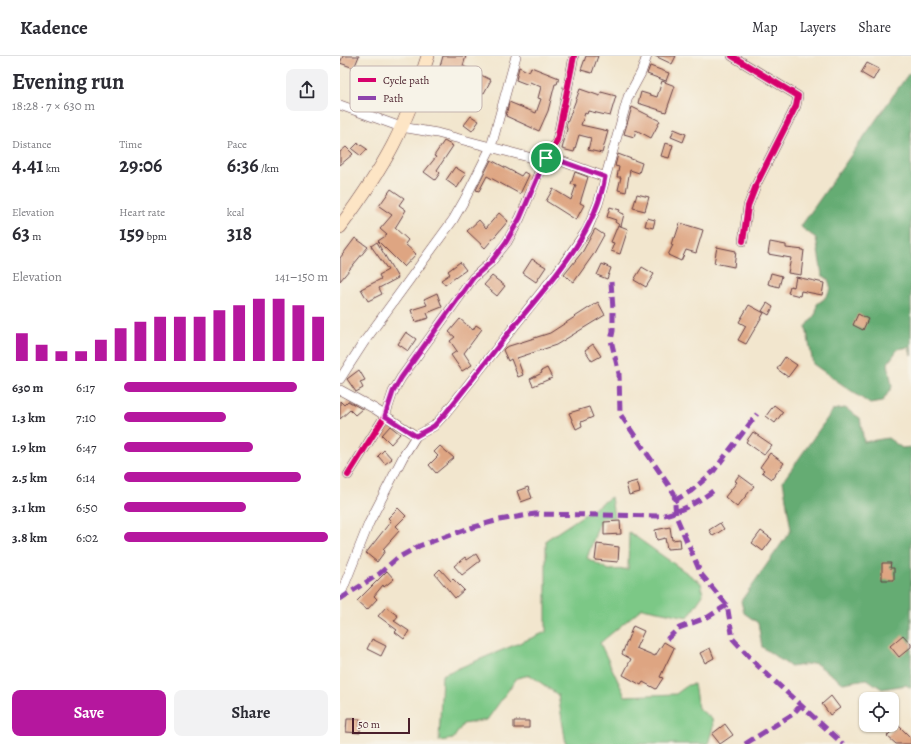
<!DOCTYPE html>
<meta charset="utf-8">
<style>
:root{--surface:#fff;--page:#f2f2f3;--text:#2b2b33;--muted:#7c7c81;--line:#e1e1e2;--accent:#b5179e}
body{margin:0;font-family:Alegreya,serif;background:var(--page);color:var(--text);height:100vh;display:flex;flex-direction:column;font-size:15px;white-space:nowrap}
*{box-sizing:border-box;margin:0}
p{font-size:13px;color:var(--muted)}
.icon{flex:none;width:22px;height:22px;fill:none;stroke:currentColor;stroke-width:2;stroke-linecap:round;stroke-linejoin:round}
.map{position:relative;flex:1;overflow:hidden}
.details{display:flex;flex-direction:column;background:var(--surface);width:340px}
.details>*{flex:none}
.buttons{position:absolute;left:519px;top:636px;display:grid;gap:8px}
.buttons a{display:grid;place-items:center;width:40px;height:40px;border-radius:8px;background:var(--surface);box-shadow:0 1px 3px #0004;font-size:20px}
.scale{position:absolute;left:12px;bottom:10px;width:58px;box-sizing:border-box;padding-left:4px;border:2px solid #4a1f2b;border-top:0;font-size:11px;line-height:14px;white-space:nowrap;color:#4a1f2b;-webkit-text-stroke:3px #f7f3e8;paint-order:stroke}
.pin{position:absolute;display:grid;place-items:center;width:34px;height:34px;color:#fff;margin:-17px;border:2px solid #fff;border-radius:50%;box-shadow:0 1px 4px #0007}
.round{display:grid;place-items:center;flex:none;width:42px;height:42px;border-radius:8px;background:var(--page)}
.overview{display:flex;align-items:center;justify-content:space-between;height:68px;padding:0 12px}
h1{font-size:22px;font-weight:700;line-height:30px}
.stats{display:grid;grid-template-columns:repeat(3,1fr);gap:6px;height:68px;padding:4px 12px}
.stats div{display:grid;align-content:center}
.stats b{font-size:20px;font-weight:700}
.stats small{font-size:11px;font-weight:400}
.stats p{font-size:11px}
.chart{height:112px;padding:8px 12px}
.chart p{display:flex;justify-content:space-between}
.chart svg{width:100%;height:72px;margin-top:4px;stroke:var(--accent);stroke-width:6}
.button{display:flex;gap:8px;margin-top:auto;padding:8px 12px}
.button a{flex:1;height:46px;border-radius:8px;background:var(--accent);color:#fff;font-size:16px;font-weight:700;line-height:46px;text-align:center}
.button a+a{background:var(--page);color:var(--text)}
ul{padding:0 12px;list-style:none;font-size:13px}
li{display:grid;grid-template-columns:64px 48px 1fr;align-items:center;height:30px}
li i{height:10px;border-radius:5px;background:var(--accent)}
header{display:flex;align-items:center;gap:24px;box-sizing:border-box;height:56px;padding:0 20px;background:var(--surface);border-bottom:1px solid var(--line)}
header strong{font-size:19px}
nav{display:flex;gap:22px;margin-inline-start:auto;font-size:14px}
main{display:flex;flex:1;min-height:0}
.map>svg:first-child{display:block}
.green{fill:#7cc886;stroke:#637458}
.forest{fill:#65ac73;stroke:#58664f}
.building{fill:#dea582}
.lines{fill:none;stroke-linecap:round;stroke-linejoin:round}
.street-casing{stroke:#633d43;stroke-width:10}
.secondary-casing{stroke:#633d43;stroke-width:14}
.street{stroke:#fff;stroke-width:9}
.secondary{stroke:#fde5c5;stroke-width:13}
.quiet{stroke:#8e44ad;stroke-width:5;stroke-dasharray:10 5;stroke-linecap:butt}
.cycleway-casing{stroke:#f7f3e8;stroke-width:8}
.cycleway{stroke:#d6006c;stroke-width:6}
.route-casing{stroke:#fff;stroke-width:8}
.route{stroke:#b5179e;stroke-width:5}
.key{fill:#f7f3e8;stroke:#c3b3af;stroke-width:1}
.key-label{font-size:11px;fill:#4a1f2b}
</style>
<header>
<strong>Kadence</strong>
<nav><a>Map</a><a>Layers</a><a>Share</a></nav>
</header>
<main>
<section class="details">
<div class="overview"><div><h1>Evening run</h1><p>18:28 · 7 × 630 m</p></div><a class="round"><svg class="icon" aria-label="share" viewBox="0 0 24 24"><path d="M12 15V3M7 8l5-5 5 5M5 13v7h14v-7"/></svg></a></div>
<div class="stats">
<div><p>Distance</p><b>4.41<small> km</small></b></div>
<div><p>Time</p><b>29:06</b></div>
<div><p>Pace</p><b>6:36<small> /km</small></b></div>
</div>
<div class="stats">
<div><p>Elevation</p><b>63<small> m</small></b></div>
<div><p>Heart rate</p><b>159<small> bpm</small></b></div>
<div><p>kcal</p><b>318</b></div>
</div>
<div class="chart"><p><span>Elevation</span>141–150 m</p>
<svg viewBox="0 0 160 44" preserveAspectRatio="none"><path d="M5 44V27M15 44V34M25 44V38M35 44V38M45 44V31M55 44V24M65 44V20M75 44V17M85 44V17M95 44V17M105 44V13M115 44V10M125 44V6M135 44V6M145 44V10M155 44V17"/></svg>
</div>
<ul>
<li><b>630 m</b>6:17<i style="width:85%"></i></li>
<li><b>1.3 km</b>7:10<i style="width:50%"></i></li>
<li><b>1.9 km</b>6:47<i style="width:63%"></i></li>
<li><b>2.5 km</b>6:14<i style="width:87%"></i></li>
<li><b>3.1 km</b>6:50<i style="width:60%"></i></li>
<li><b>3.8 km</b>6:02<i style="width:100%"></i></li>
</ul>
<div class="button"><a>Save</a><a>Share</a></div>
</section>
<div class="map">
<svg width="571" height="688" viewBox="0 0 571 688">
<rect width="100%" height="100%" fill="#f7f3e8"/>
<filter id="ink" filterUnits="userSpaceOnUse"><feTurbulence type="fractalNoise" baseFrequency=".025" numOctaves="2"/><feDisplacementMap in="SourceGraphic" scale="8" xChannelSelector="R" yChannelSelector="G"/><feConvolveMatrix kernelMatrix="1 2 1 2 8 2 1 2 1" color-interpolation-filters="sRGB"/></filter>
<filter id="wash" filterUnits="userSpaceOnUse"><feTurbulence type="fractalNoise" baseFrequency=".012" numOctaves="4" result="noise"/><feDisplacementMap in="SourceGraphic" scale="16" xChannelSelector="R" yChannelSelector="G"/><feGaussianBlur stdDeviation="0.9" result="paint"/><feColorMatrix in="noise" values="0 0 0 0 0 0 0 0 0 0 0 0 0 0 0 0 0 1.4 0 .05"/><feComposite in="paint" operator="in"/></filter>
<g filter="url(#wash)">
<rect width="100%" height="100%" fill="#f2e6ce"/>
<path class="green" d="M271 441 274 461 261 462 247 502 269 514 288 513 289 476 361 527 363 539 348 561 302 552 260 587 285 640 336 638 348 629 354 628 358 652 372 663 373 671 368 688H226L218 639 190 619 177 622 147 664 123 668 113 683 99 685 102 619 206 576V484Z"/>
<path class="forest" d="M569 17 571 18V299L569 291 558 293 548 307 552 331 542 346 530 348 473 308 466 271 476 257 477 248 484 243 491 233 488 223 482 219 476 182 462 172 461 170Z
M505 352 520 362 524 386 548 382 562 392 571 391V632L566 629 542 633 527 623 503 627 475 607 451 611 422 591 418 567 404 557 401 545 451 474 443 425 493 354Z"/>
<g id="blocks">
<path class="building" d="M3 0H19L14 12 0 7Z
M103 0H126L123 10 151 24 144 37 138 34 130 50 113 42 118 34 120 35 128 18 113 14 112 18 99 14Z
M246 0H258L252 17 241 14Z
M315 0H336L332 8Z
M527 7 539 13 533 24 521 17Z
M310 10 329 17 326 25 307 18Z
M179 11 189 16 191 11 219 22 217 28H215L208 55 199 75 166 60 169 46 196 57 201 43 198 42 201 31 190 26 189 29 176 24Z
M322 25 335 30 326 56 298 47 301 36 317 41Z
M240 33 260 40 261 36 276 40 270 60 248 55 247 58 245 57 241 69 268 75 262 97 248 94 251 82 239 79 234 96 222 93 227 73 226 70Z
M292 51 320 65 311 82 296 74 294 81 284 78Z
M131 60 139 65 132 75 124 69Z
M334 73 346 78 343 86 331 81Z
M104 85 113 90 97 114 100 117 95 124 84 116 96 101 94 100Z
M18 87 27 93 21 100 12 93Z
M325 87 333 89 329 102 321 100Z
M6 91 13 98 0 109V96Z
M278 98 302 107 299 117 290 114 286 136 278 134 281 121H277L279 111 275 110Z
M151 104 181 120 184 116 189 119 180 138 147 120 139 135 136 134Z
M115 111 126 118 117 132 106 124Z
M235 116 248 121 240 147 244 149 236 164 206 145 213 133 231 144 236 129 231 128Z
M51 133 64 142 59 149 66 154 55 172 68 184 65 188 76 198 64 211 38 185 47 179 40 173 52 159 39 150Z
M297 138 309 141 305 155 293 152Z
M270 151 280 154 279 156 284 158 281 170 275 166 276 164 267 161Z
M159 157 168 165 145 192 127 175 139 164 146 172Z
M307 162 315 164 313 172 305 170Z
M340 167 363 174 356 197 346 194 341 205 328 199 333 189H331L333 182H335Z
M278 169 288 173 280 198 271 195 274 187 271 186Z
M255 173 264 179 253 199 234 226 224 219 243 195Z
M15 182 28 191 0 225V202Z
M37 186 58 222 39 232 42 238 28 245 21 233 41 223 39 219 48 214 31 190Z
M430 186 446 189V192L464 194 461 219 448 217 451 202 428 198Z
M377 191 396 195 394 211 374 207Z
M192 203 206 211 196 226 183 217Z
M120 206 126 214 105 229 101 224 110 218 108 215Z
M262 208 271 212 267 223 257 219Z
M302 211 314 218 306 231 294 224Z
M431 217 442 220 439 231 428 228Z
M152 220 165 230 157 240 144 229Z
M456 221 484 227 482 239 461 235 460 240 448 237 450 230 454 231Z
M97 237 102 251 87 257 89 262 75 266 71 254 87 249 84 243Z
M258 246 265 259 216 289 177 302 183 319 178 321 171 303 168 305 163 294 166 291 210 277Z
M427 247 433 251 429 259 422 255Z
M409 249 424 257 406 288 398 284 406 270 399 266Z
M518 258 528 263 523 274 513 269Z
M120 263 133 274 136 269 142 273 124 297 132 309 122 315 111 299 117 295 110 285 115 281 109 276Z
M66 276 76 283 68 295 58 288Z
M253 288 261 300 252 305 245 294Z
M445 301 457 309 448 321 437 313Z
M207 312 212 322 193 330 190 323 202 317 201 315Z
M19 314 25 324 20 326 23 332 16 336 7 323Z
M0 345 4 349 8 345 22 353 15 359 10 354 0 363Z
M434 349 443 356 435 367 426 360Z
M249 351 253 361 241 366 242 370 236 373 229 357Z
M50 370 60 378 51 388 42 379Z
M413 376 432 389 424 399 406 386Z
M100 390 114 402 96 417 89 409 98 400 94 396Z
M44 394 52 403 45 408 38 400Z
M430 397 444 407 432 423 422 416 424 414 420 411Z
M399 419 414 430 397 451 385 441 397 426 395 425Z
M297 425 300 436 289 439 286 428Z
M188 431 192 442 181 446 177 435Z
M58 452 66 460 56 470 60 474 43 493 45 495 37 506 26 497 51 465 48 462Z
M280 465 281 478 264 479V466Z
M380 467 384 473 373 480 369 474Z
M330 471 332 484 340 483 341 492 327 493 325 482 317 484 315 474Z
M421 475 432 483 423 495 412 487Z
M257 488 279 491 278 506 255 504Z
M136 498 140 505 122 519 114 510 125 501 127 504Z
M542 507H551L550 512H554V524H542Z
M100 513 111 525 113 523 124 534 115 542 95 518Z
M47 515 54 523 44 531 43 529 34 540 37 543 27 554 17 545Z
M46 551 58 560 54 565 69 575 64 583 55 576 57 574 38 560Z
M293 570 304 575 296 592 315 600 324 586 334 592 320 621 323 622 316 633 303 626 301 629 283 619 291 603 282 598Z
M563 579 571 588V591L559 601 550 590Z
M32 583 46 590 41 600 27 593Z
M370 592 374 602 365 607 360 597Z
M491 640 500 652 490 659 482 648Z
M7 663H20V677L6 676Z
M174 665H189V672H174Z
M385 668 393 679 380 688 372 678Z
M558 669 571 682V688H556L547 680Z"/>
</g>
</g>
<g filter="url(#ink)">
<use href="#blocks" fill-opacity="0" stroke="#633d43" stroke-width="1"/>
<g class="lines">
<defs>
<path id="street" d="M392 0 458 40 456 50 417 127 408 150 403 185
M0 49 61 71 97 77 192 102 221 105 265 121
M0 323 24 286 113 164 125 143 151 91 176 0
M0 334 35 353 76 380 63 401 29 467 0 540
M76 380 94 370 104 359 218 215 247 174 258 148 288 41 301 17 307 0
M8 419 45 360 53 336 61 322 133 222 151 206 167 186 180 162 202 109 213 94 217 84 234 0"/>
<path id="secondary" d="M0 171C19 145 38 118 53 89 68 60 78 30 88 0"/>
</defs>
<use href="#street" class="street-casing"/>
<use href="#secondary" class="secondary-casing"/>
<use href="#street" class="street"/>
<use href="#secondary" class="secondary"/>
<path class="quiet" d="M271 226 273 253V275L271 284 279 318 280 358 334 437 336 460 361 518 387 549 393 583 418 610 503 688
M334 445 351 435 373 416 417 358
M0 543 39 518 56 503 79 490 127 473 159 464 195 458 319 460C340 456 357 447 374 434
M327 583 339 572 368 561 387 549
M405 688 453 658 461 649"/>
<defs>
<path id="cycleway" d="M392 0 458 40 456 50 417 127 408 150 403 185
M8 419 45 360 53 336 61 322 133 222 151 206 167 186 180 162 202 109 213 94 217 84 234 0"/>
</defs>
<use href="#cycleway" class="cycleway-casing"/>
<use href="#cycleway" class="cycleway"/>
</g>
</g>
<g class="lines" filter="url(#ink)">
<defs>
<path id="route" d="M206 102 221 105 265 121C255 180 207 230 170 275 148 303 127 331 104 359L94 370 76 380 45 360 53 336 61 322 133 222 151 206 166 186 180 162Z"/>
</defs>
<use href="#route" class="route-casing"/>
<use href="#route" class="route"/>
</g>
<rect x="10" y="10" width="132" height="46" rx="6" class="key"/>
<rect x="18" y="22" width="18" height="4" fill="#d6006c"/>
<rect x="18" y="40" width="18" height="4" fill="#8e44ad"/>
<g class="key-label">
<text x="43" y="28">Cycle path</text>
<text x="43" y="46">Path</text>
</g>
</svg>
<div class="buttons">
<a><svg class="icon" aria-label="locate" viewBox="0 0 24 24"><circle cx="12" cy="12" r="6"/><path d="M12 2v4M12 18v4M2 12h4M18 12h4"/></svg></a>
</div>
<div class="scale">50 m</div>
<div class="pin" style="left:206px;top:102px;background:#1e9e55"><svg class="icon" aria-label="arrive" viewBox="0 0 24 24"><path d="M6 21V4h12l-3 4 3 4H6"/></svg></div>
</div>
</main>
